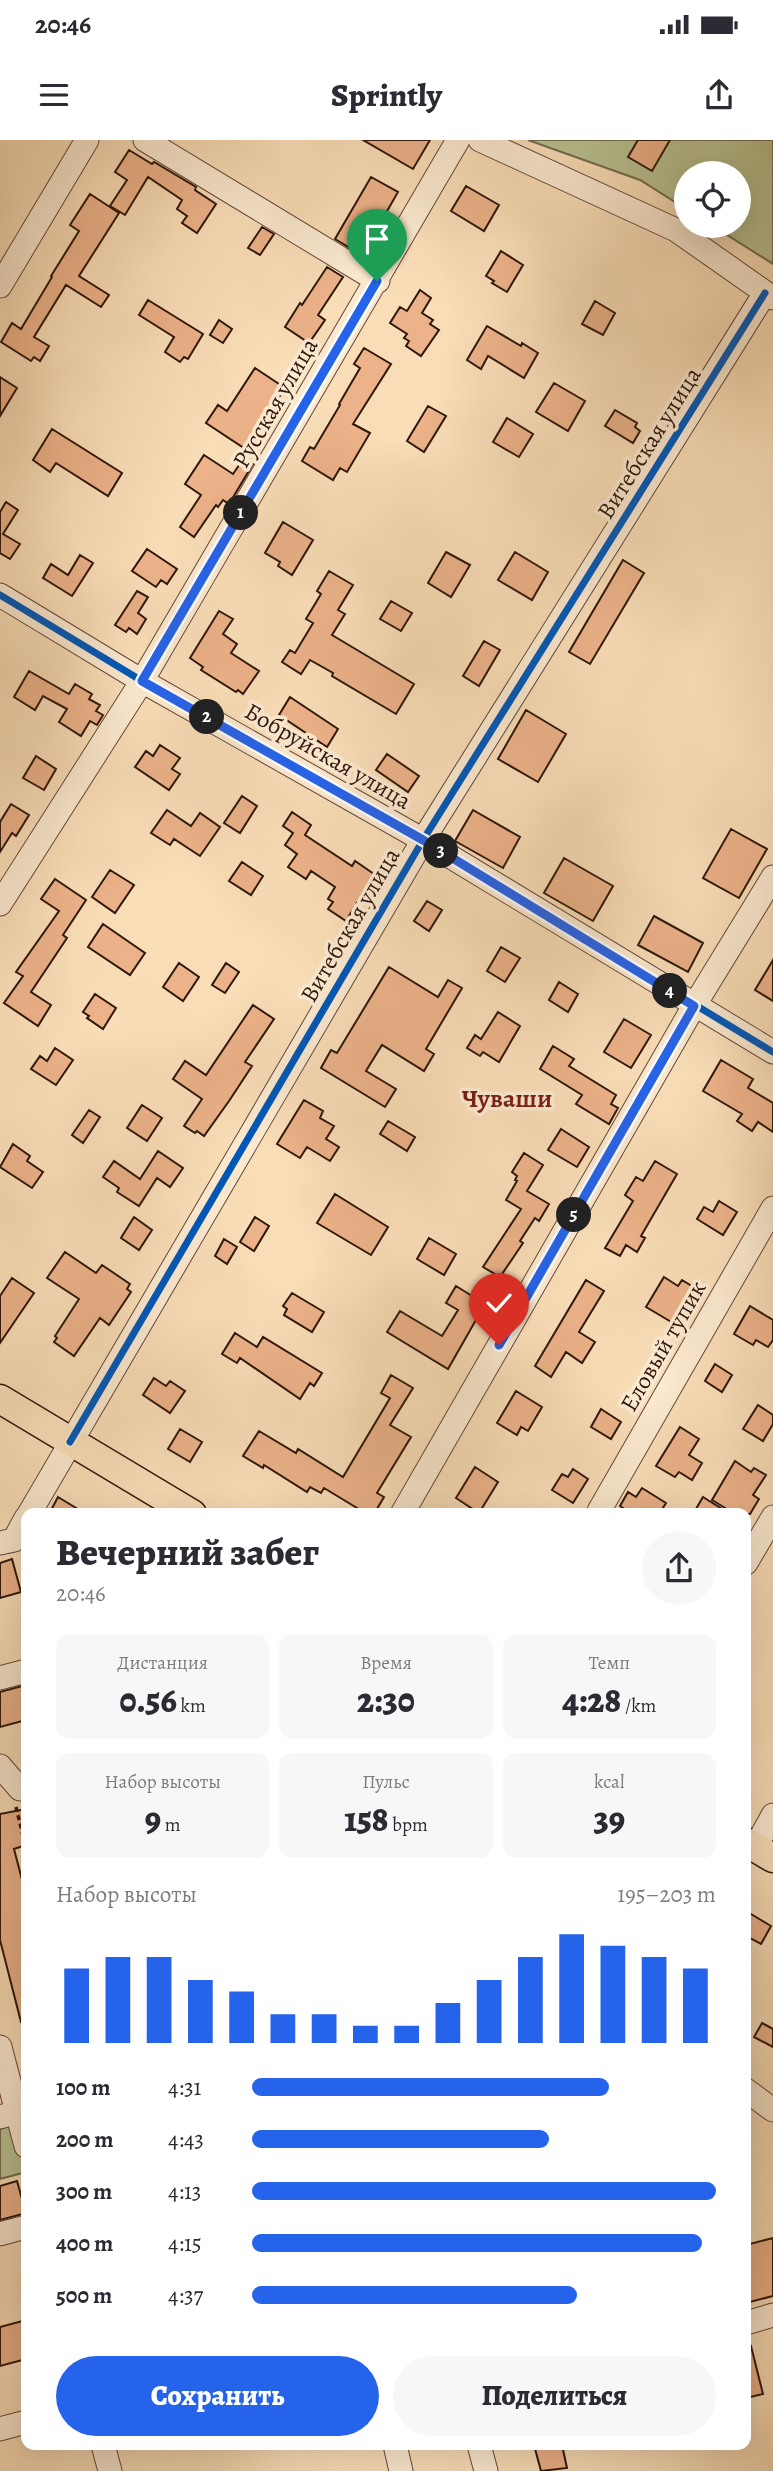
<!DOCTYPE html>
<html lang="ru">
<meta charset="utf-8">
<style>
:root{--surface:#fff;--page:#f7f7f7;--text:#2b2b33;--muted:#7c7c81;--accent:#2563eb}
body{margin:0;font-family:Alegreya,serif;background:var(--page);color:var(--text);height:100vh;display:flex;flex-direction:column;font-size:26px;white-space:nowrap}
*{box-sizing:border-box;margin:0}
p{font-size:23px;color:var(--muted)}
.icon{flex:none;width:38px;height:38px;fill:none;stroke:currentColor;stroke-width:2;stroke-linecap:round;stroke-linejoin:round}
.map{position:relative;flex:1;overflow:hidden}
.sheet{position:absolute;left:21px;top:1368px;width:730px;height:942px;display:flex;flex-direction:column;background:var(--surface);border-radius:14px;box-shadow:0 7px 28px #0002}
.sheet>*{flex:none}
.fabs{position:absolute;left:674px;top:21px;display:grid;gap:14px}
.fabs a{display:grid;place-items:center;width:77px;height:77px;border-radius:50%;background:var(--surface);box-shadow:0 7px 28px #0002;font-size:35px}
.pin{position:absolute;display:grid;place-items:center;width:60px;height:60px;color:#fff;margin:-72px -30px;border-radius:50% 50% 50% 0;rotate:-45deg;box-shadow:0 0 7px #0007}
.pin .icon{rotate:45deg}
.km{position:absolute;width:35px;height:35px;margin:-18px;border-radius:50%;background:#222;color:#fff;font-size:19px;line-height:35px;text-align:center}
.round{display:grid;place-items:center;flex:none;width:74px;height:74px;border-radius:37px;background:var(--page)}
.overview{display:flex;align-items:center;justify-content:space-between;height:119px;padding:0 35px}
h1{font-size:38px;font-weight:800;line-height:52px}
.figures{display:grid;grid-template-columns:repeat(3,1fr);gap:10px;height:119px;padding:7px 35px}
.figures div{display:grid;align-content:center;border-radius:14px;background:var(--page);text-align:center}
.figures b{font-size:35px;font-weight:800}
.figures small{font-size:19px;font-weight:400}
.figures p{font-size:19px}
.chart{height:196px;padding:14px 35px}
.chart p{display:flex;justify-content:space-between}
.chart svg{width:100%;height:126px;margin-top:7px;stroke:var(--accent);stroke-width:6}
.cta{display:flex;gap:14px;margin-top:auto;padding:14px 35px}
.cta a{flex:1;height:80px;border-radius:42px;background:var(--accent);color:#fff;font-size:28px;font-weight:800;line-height:80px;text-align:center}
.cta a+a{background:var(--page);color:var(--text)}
ul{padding:0 35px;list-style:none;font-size:23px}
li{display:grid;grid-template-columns:112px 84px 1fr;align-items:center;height:52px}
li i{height:18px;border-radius:9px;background:var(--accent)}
.status{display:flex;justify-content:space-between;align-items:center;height:49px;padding:0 35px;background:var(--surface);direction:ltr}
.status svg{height:19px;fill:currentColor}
header{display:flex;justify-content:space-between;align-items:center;height:91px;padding:0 35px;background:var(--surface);font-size:32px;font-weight:800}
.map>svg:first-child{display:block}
.green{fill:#b9c292;stroke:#746c50;stroke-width:2}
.building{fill:#ecb289;stroke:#2f170d;stroke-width:2}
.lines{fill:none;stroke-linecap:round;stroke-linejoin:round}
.minor-casing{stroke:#624838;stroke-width:25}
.major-casing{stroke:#2f170d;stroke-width:31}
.path{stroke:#2f170d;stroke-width:3.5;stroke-dasharray:5 3.5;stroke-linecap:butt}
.minor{stroke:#fbe9d0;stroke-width:23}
.major{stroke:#f9ddb7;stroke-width:28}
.cycleway-casing{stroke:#fbe9d0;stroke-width:11}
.cycleway{stroke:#0057b8;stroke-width:7}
.route-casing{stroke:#fff;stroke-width:14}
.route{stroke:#2563eb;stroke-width:9}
.labels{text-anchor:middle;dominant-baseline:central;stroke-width:7;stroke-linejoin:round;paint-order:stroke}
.street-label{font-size:24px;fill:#2f170d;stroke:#fbe9d0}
.neighbourhood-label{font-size:26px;font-weight:bold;fill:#7a1f14;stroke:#fbe9d0}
</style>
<div class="status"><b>20:46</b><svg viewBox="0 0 49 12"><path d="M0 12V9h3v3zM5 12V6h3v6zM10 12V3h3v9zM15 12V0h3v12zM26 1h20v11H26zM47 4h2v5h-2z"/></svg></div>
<header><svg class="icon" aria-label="menu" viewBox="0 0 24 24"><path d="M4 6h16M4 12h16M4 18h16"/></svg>Sprintly<svg class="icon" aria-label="share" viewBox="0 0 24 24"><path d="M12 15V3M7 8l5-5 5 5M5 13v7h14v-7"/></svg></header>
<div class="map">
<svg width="773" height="2331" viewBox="0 0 773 2331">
<rect width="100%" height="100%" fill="#f9ddb7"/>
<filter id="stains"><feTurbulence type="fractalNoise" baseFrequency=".00286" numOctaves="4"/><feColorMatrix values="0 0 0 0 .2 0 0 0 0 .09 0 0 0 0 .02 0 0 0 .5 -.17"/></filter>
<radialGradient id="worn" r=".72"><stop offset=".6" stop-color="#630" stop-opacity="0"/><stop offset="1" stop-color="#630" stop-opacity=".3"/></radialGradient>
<path class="green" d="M528 0H773V124L713 86H738V33H686V69L640 40Z
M13 1982 26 2032 0 2039V1986Z"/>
<path class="building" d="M363 0H430L413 29Z
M638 0H670L652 31 628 17Z
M129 10 152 24 154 22 196 47 195 50 216 64 197 93 182 83 187 76 177 69 182 60 148 37 125 75 110 66 127 40 115 32Z
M371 37 398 52 362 115 335 99Z
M466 46 499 65 484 91 451 71Z
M90 54 119 73 79 136 109 155 101 167 66 145 34 197 49 206 40 221 34 217 31 221 1 202 12 183 21 189 52 137 51 136 79 91 70 85Z
M262 87 274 94 260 115 248 108Z
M501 111 523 125 507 152 492 143 494 141 486 136Z
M327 127 343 137 318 175 325 180 309 203 285 187 300 163 302 165Z
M420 150 431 158 422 173 433 180 430 184 439 190 421 216 406 206 409 201 404 198 407 194 390 183 400 167 407 171Z
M148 160 203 194 188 219 184 217 180 222 165 212 174 197 139 175Z
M595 161 615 173 603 195 582 184Z
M219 180 232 189 223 203 210 195Z
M487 186 521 206 522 203 538 213 524 238 488 216 481 229 467 220Z
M364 208 391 224 353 284 370 293 347 332 340 328 333 340 302 321 310 307 314 309 340 265 339 264 360 228 354 224Z
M255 228 285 248 265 279 268 282 257 300 260 302 253 314 206 283 218 265 227 271Z
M0 237 17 248 0 276Z
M554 243 585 261 568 291 536 272Z
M428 266 446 276 424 312 407 301Z
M615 270 637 283 635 287 640 291 633 303 605 286Z
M507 278 533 294 519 317 493 302Z
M52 289 122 333 108 356 56 323 50 332 33 320Z
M204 315 233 334 244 318 253 324 229 364 223 360 218 367 216 365 194 397 180 387 201 355 185 344Z
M6 362 18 370 3 394 20 404 10 419 0 413V372Z
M283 382 313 400 292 435 278 426 280 422 265 413Z
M147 409 177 429 167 444 161 440 156 447 132 431Z
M446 412 470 425 451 457 428 443Z
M515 412 548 432 532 460 498 440Z
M80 415 93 423 72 456 43 438 51 424 68 435Z
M623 420 644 433 590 524 569 512Z
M329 431 353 445 338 470 345 474 332 495 414 544 396 574 332 536 333 533 310 520 301 534 282 522 290 510 295 513 313 483 306 479 321 454 317 451Z
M137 451 148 457 138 473 146 479 137 494 129 488 126 492 115 485Z
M391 461 412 473 401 491 380 479Z
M219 471 233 479 223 494 237 504 231 513 259 531 243 554 238 550 236 552 201 530 203 527 190 518Z
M484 501 500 510 479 546 463 536Z
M29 531 69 554 75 544 92 554 89 559 100 565 96 571 103 575 97 585 90 581 81 596 59 582 67 569 43 556 35 570 14 557Z
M290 557 338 589 327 607 279 575Z
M526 570 566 594 538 642 498 619Z
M160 605 180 618 172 629 180 634 169 650 135 627 146 611 153 616Z
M387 614 419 636 408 652 376 630Z
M36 616 56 629 44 650 23 638Z
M242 656 257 666 240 693 224 683Z
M11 664 29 675 16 696 12 693 0 712V682Z
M167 670 191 686 200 673 220 687 200 716 174 699 170 705 151 693Z
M473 670 520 697 503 728 455 701Z
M292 672 311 685 305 695 352 726 355 721 374 734 346 781 328 769 333 762 328 759 335 747 311 731 306 739 288 727 297 714 285 705 293 693 283 686Z
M731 689 767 709 739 758 703 738Z
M564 718 613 746 593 781 544 753Z
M242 722 263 736 251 755 229 741Z
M110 730 134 745 115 773 92 757Z
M55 739 86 760 63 795 67 798 31 852 51 865 38 886 4 863 23 836 16 832 59 771 41 759Z
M427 761 442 770 429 791 414 781Z
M654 776 703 803 688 832 638 805Z
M103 784 145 813 130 835 88 807Z
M501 807 520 818 505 842 487 831Z
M773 820V861L755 850Z
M179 823 199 837 183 861 163 847Z
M226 823 239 832 225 853 212 845Z
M389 827 438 857 448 840 462 848 426 909 434 914 424 931 382 905 366 931 396 949 385 967 321 928 331 910 337 913Z
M559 842 578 854 568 872 549 860Z
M95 854 116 868 103 889 87 878 89 876 83 872Z
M253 865 274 879 245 922 252 926 229 961 204 996 197 991 195 993 184 986 202 959 173 939 185 921 206 935Z
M498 872 520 886 499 922 483 912 480 916 467 908 475 895 481 899Z
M624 879 651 895 631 928 604 912Z
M553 906 574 919 569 926 616 955 611 964 618 968 609 984 576 964 582 955 540 929Z
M55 908 73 920 56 945 31 929 40 916 47 921Z
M721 920 753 939 748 948 773 963V992L758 982 752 991 737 981 742 974 703 951Z
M304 960 323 971 320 978 334 986 326 999 339 1007 330 1021 307 1007 300 1018 277 1004Z
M142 965 162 978 147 1001 127 988Z
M89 970 100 977 83 1003 72 995Z
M388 981 415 997 407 1011 380 994Z
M561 989 589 1007 577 1027 548 1010Z
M13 1004 30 1016 27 1021 43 1032 32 1048 0 1027Z
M158 1011 183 1028 170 1047 157 1038 139 1066 117 1052 119 1048 103 1037 114 1021 140 1039Z
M524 1013 543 1025 527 1051 549 1064 539 1081 535 1078 520 1101 523 1103 500 1137 483 1127 521 1069 506 1060 517 1041 515 1040 517 1036 512 1032Z
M655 1021 677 1034 641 1096 645 1098 637 1112 626 1105 620 1116 605 1108 633 1061 625 1055 636 1037 643 1041Z
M335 1054 388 1087 371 1115 317 1083Z
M719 1061 737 1072 723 1095 697 1079 704 1067 713 1072Z
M134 1077 152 1090 139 1110 121 1098Z
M255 1077 269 1086 254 1111 240 1102Z
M429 1098 456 1114 444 1135 417 1119Z
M224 1099 237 1107 227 1124 215 1116Z
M65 1112 96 1133 102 1125 130 1144 127 1149 131 1152 109 1185 100 1178 74 1216 54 1202 57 1198 55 1196 79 1159 47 1138Z
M664 1137 678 1146 682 1140 695 1148 673 1183 646 1167Z
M12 1138 34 1153 0 1203V1156Z
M586 1140 604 1151 579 1192 595 1202 582 1223 566 1212 551 1237 535 1226Z
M456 1146 485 1164 448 1229 387 1192 400 1171 442 1196 458 1170 446 1163Z
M292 1153 324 1172 312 1192 284 1175 287 1169 283 1166Z
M750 1166 773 1180V1200L768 1207 756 1200 753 1205 734 1194Z
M235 1193 257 1207 263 1197 322 1233 314 1246 310 1243 300 1259 240 1218 237 1223 222 1214Z
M715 1224 732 1235 722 1252 705 1241Z
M391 1235 413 1248 390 1285 411 1297 377 1353 384 1357 374 1374H367L324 1348 321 1353 310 1347 307 1352 264 1325 263 1328 243 1316 259 1291 296 1313 298 1309 343 1337 390 1258 381 1253Z
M154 1238 166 1246 170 1241 185 1251 170 1273 143 1255Z
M516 1251 542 1267 528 1291 521 1287 517 1295 497 1283Z
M758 1265 773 1275V1284L763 1301 743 1289Z
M601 1269 621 1282 611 1299 591 1287Z
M680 1287 699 1299 689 1315 702 1323 692 1340 679 1332 675 1337 656 1326Z
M180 1289 202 1302 190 1322 168 1309Z
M735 1321 751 1332 754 1328 766 1335 753 1355 759 1359 750 1374H735L712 1360Z
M475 1327 498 1342 479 1373 456 1358Z
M573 1329 588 1339 573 1363 552 1350 562 1334 568 1337Z
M642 1348 666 1363 659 1374H632L620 1366 628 1352 636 1357Z
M58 1357 86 1374H49Z
M703 1357 730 1374H693Z
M12 1419 21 1452 0 1458V1423Z
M26 1545V1580L0 1587V1552Z
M26 1669V1705L14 1709 26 1755V1881L21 1882 0 1800V1674Z
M746 1771 771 1786 761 1804 746 1796Z
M762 1883 773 1889V1907L754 1897Z
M17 2041 26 2073 0 2080V2046Z
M773 2098V2156L746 2163V2105Z
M26 2180V2219L0 2226V2187Z
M751 2206 763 2254 746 2258V2207Z
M534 2305H562L567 2328 541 2331Z"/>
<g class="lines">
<defs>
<path id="minor" d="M145 0 378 141
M480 0 676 90 773 158
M0 146 87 0
M0 455 142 541 423 700 773 912
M0 764 142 541 458 0
M599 1371 773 1068
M29 1374 423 700 765 153
M402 1374 694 866 773 737
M0 1403 14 1400 26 1378
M746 1423 773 1377
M0 1538 26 1531
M0 1626 20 1649
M755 1708 773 1675
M0 1907 17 1972 0 1977
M746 1950 773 1970
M26 1970 17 1972 26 2006
M0 2094 26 2087
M746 2183 773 2175
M0 2289 26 2282
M103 2305 110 2331
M395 2305 401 2331
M479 2305 486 2331"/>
<path id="major" d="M0 1259 192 1374
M746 1702 773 1718"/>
</defs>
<use href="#minor" class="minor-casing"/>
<use href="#major" class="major-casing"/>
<path class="path" d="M16 1667 26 1708"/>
<use href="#minor" class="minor"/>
<use href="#major" class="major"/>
<defs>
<path id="cycleway" d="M0 455 142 541 423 700 773 912
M70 1302 423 700 765 153"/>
</defs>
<use href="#cycleway" class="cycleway-casing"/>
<use href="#cycleway" class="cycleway"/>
</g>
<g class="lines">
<defs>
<path id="route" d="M377 141 142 541 423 700 694 866 499 1205"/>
</defs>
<use href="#route" class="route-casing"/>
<use href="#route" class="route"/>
</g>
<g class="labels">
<g class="street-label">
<text transform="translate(275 263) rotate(-60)">Русская улица</text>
<text transform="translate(649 303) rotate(-58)">Витебская улица</text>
<text transform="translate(328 616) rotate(30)">Бобруйская улица</text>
<text transform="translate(350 785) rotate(-60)">Витебская улица</text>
<text transform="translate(663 1206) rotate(-60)">Еловый тупик</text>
</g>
<g class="neighbourhood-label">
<text x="507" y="958">Чуваши</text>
</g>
</g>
<rect width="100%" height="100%" filter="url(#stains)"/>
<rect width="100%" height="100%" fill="url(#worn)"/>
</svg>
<div class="fabs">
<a><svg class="icon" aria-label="locate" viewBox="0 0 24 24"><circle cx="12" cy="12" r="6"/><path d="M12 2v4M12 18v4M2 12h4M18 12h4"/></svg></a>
</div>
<div class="pin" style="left:377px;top:141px;background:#1e9e55"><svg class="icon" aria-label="arrive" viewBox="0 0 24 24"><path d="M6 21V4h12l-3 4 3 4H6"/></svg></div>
<div class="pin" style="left:499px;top:1205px;background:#d93025"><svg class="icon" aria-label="check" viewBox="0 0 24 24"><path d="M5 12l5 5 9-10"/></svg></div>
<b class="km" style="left:241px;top:373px">1</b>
<b class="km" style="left:207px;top:577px">2</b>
<b class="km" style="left:441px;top:711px">3</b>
<b class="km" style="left:670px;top:851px">4</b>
<b class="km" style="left:574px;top:1075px">5</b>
<section class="sheet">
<div class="overview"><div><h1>Вечерний забег</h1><p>20:46</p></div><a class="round"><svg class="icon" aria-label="share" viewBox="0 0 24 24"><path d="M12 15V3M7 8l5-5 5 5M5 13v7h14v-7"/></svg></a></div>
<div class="figures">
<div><p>Дистанция</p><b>0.56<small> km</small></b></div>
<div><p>Время</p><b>2:30</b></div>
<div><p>Темп</p><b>4:28<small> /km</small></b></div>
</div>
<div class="figures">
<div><p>Набор высоты</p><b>9<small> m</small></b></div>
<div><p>Пульс</p><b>158<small> bpm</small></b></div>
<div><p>kcal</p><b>39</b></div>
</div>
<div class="chart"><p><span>Набор высоты</span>195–203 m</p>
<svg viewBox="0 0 160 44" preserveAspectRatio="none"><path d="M5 44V18M15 44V14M25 44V14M35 44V22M45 44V26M55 44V34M65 44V34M75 44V38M85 44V38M95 44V30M105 44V22M115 44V14M125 44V6M135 44V10M145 44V14M155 44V18"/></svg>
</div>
<ul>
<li><b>100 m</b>4:31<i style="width:77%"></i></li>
<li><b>200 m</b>4:43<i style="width:64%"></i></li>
<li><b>300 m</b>4:13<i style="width:100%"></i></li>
<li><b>400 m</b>4:15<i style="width:97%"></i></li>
<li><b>500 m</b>4:37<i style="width:70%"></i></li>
</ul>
<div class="cta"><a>Сохранить</a><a>Поделиться</a></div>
</section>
</div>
